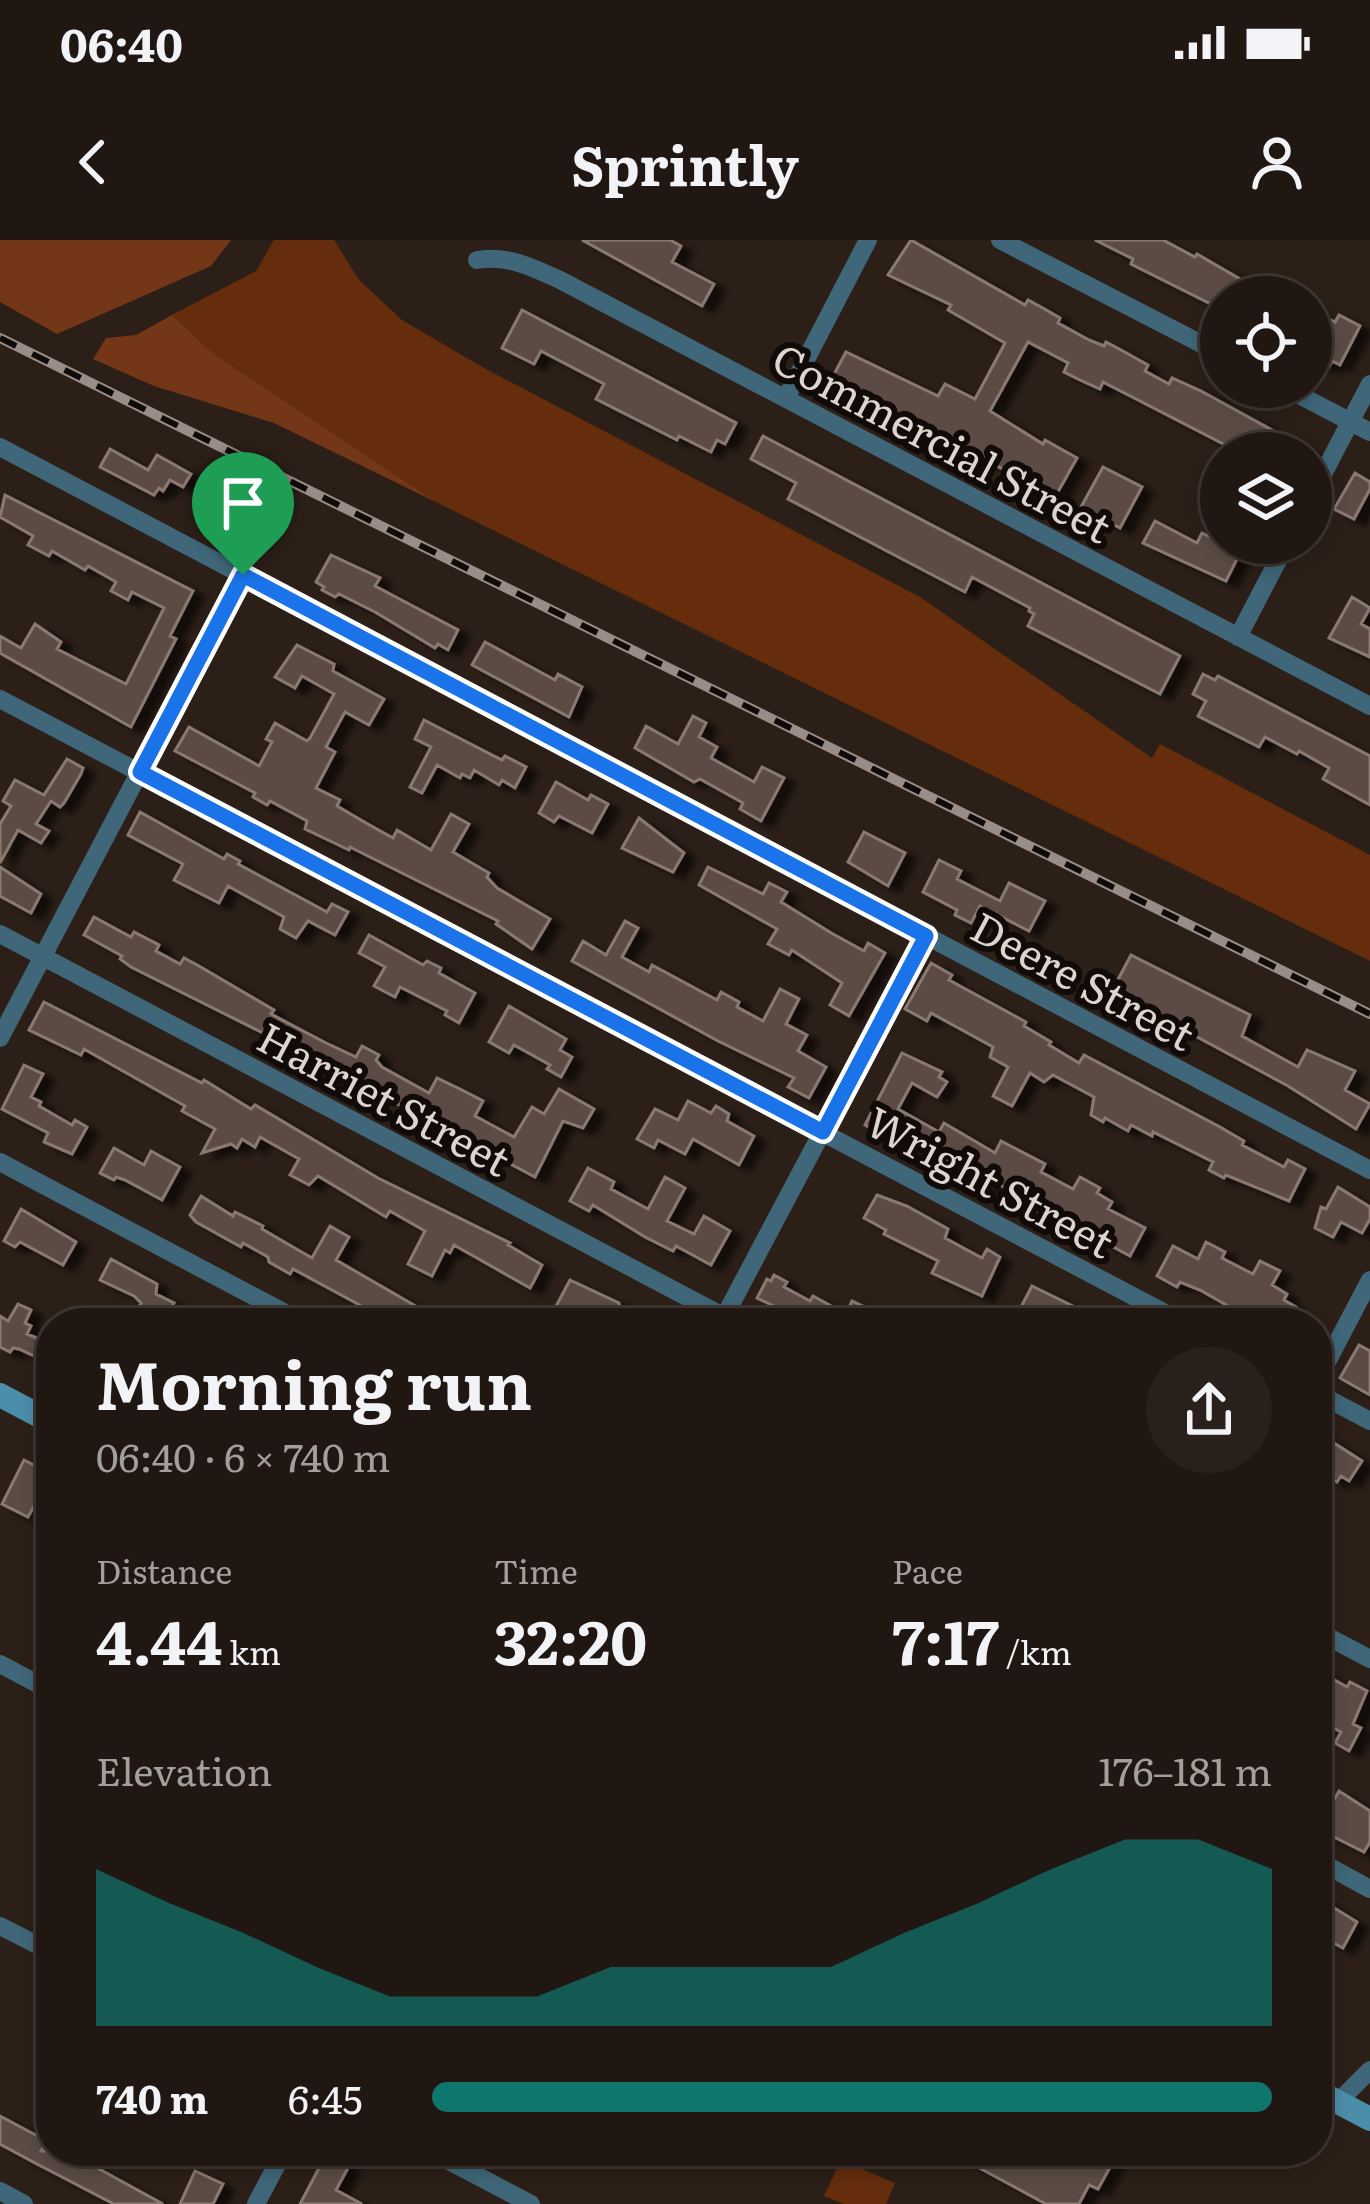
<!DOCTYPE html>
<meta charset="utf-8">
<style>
:root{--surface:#211712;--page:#29201b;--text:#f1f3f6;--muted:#a29f9f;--line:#3e3632;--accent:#0f766e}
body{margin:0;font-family:Literata,serif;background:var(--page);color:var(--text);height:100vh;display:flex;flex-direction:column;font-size:45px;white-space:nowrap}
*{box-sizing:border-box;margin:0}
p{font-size:39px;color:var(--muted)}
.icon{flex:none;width:66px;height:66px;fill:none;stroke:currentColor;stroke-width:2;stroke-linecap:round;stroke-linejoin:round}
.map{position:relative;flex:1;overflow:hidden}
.side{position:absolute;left:36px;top:1068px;width:1296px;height:858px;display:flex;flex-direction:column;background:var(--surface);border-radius:48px;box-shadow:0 6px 18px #0003,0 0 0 3px var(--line)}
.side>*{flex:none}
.fabs{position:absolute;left:1200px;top:36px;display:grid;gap:24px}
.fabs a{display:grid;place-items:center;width:132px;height:132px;border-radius:50%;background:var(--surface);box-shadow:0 6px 18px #0003,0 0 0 3px var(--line);font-size:60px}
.pin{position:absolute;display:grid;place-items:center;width:102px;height:102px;color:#fff;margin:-123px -51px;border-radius:50% 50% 50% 0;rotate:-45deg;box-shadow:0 0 12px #0007}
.pin .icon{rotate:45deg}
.round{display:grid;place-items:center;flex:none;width:126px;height:126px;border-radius:63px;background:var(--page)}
.overview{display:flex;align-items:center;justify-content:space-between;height:204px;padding:0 60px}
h1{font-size:66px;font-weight:700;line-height:90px}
.metrics{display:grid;grid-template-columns:repeat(3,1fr);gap:18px;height:204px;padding:12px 60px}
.metrics div{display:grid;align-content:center}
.metrics b{font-size:60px;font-weight:700}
.metrics small{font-size:33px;font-weight:400}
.metrics p{font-size:33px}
.chart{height:336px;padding:24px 60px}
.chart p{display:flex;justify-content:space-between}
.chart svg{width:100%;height:216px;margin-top:12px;fill:var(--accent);opacity:.7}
ul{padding:0 60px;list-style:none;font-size:39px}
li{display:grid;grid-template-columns:192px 144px 1fr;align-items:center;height:90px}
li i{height:30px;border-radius:15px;background:var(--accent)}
.status{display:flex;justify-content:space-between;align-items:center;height:84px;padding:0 60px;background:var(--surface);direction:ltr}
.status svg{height:33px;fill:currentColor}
header{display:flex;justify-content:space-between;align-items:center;height:156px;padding:0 60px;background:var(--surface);font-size:54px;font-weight:700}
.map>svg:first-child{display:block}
.green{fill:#652d0c}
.forest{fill:#733717}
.building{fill:#5b4b44;stroke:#8a7971;stroke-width:3;filter:url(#shadow)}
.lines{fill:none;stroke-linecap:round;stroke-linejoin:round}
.street{stroke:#3f6779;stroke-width:18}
.secondary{stroke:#4b8eaa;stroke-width:24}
.rail-casing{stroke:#998d88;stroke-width:10}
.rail{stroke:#100a08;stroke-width:6;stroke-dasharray:18;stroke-linecap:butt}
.route-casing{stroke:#fff;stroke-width:24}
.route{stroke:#1a73e8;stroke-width:15}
.labels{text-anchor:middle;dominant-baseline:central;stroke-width:12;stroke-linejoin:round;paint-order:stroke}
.street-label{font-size:42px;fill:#ddd3cf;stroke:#100a08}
</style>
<div class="status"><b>06:40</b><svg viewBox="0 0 49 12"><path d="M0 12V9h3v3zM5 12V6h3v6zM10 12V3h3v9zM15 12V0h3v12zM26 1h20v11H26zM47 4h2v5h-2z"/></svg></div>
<header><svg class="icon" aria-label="back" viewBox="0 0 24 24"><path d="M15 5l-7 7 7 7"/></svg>Sprintly<svg class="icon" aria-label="person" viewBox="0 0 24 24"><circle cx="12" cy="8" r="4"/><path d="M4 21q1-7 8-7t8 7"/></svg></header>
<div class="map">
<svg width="1370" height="1964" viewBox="0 0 1370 1964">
<defs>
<filter id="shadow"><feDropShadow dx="11" dy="6" stdDeviation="3" flood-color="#0009"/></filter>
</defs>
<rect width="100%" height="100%" fill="#2c1f18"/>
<path class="green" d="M274 0H334L359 40 402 80 484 128 920 357 1152 518 1160 504 1370 615V721L438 263 214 114 172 75 256 31Z
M841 1920 895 1943 886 1964H844L824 1956Z"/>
<path class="forest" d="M0 0H231L211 26 57 94 0 62Z
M172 75 214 114 438 263 274 183 154 146 93 119 106 98 136 95Z"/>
<path class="building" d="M582 0H670L681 6 672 22 714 44 702 66Z
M911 0 1025 65 1028 60 1041 67 1060 78 1058 83 1089 100 1104 106 1106 102 1121 110 1148 125 1145 131 1169 144 1172 138 1201 151 1314 213H1241L1103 142 1100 149 1080 140 1064 132 1068 123 1028 102 990 171 1043 204 1045 200 1077 218 1055 257 832 138 846 112 938 156 945 144 975 159 1005 103 948 70 951 65 888 35Z
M1095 0H1163L1195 17 1197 14 1271 57H1221V69L1131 24 1133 19Z
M522 70 736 183 725 204 717 200 711 212 679 196 677 200 596 159 604 144 541 111 534 124 502 108Z
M1311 70 1335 82 1339 75 1360 86 1340 125 1332 121 1329 127 1311 118Z
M763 196 1180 416 1160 454 1028 386 1034 374 1029 371 1030 368 972 337 965 352 788 259 796 243 751 219Z
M110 209 148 230 157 215 191 234 183 247 170 240 163 251 159 248 154 255 100 227Z
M1103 227 1142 247 1120 288 1081 267Z
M1355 233 1370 242V249L1354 279 1334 269Z
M5 255 193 351 170 396 176 399 131 487 0 413V396L21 408 35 384 61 402 57 409 126 444 164 368 132 352 128 360 111 351 116 342 88 326 85 330 52 311 49 316 28 305 33 296 0 277Z
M1221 272V303H1245L1226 341 1143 303 1155 281 1197 303 1202 293 1208 296Z
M331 315 380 338 375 346 458 390 448 410 438 404 435 408 375 372 339 354 335 357 322 350 324 347 316 342Z
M1352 357 1370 368 1361 384 1370 389V417L1329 398Z
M485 402 555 440 558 434 582 447 569 477 472 425Z
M297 405 334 424 333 431 384 459 369 485 345 472 326 507 335 512 316 548 340 560 337 566 366 583 393 598 397 590 431 610 451 574 469 584 453 612 489 633 487 637 497 648 550 679 532 709 496 684 498 681 350 607 349 610 305 589 307 581 270 561 267 565 253 557 255 553 175 511 189 487 259 526 272 502 266 499 275 483 307 501 310 498 334 454 302 436 295 448 275 437Z
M1203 434 1215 440 1218 436 1370 516V565L1323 539 1329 528 1299 511 1297 514 1265 497 1259 507 1198 476 1206 461 1193 454Z
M693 476 706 483 699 497 717 507 711 518 754 542 762 527 784 538 761 581 740 569 743 563 700 539 694 542 635 508 646 486 678 504Z
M424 480 502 520 505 516 526 527 515 548 502 540 499 545 474 530 470 538 462 534 460 538 437 525 422 553 410 547 431 507 415 499Z
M67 519 83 528 81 534 64 563 60 567 51 561 36 584 49 591 41 603 18 590 0 623V584L11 566 3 561 15 540 44 555Z
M556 542 588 560 591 555 608 564 592 593 559 576 554 582 539 573Z
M140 572 224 619 227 614 240 621 238 624 327 672 332 664 348 672 335 695 308 681 296 698 280 689 284 677 228 646 219 663 174 640 183 624 128 595Z
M639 578 684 613 673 632 622 608Z
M864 592 905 613 888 646 848 622Z
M939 620 961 631 957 639 1000 661 1009 643 1045 661 1029 691 980 666 971 683 955 675 957 670 923 652Z
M0 627 41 654 31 673 0 656Z
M708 627 763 654 769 643 787 652 781 662 833 694 864 711 868 703 885 713 849 776 830 765 842 743 792 710 789 715 768 704 777 689 699 645Z
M94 677 131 697 134 692 159 705 156 711 180 724 184 718 199 726 274 770 271 774 326 803 356 817 362 806 379 815 376 820 382 827 429 853 437 838 462 850 483 861 475 876 514 897 532 867 544 874 559 849 594 869 583 888 563 881 535 937 365 847 362 852 261 792 131 727 120 719 122 716 84 695Z
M625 681 638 688 622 717 649 732 652 725 717 760 721 752 739 762 737 767 763 781 780 749 799 759 786 784 807 795 798 811 826 827 809 858 788 847 794 838 718 801 572 721 583 701 606 715Z
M369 695 423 725 427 721 441 728 439 733 475 753 459 783 445 775 447 771 400 747 395 757 374 746 385 727 359 713Z
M1131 715 1250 775 1242 796 1298 827 1307 810 1355 831 1345 850 1370 864 1356 889 1288 846 1112 751Z
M931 723 952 735 949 740 1026 782 1024 786 1051 802 1049 805 1079 823 1084 815 1220 887 1244 901 1242 905 1284 927 1288 920 1305 929 1289 961 1226 935 1224 938 1209 930 1213 922 1153 892 1152 896 1131 885 1128 891 1105 878 1103 882 1091 875 1094 857 1053 835 1044 842 1030 833 1012 866 993 856 1008 827 990 817 993 807 931 773 927 781 905 769Z
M44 762 202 843 204 840 251 869 255 865 378 938 510 1003 508 1005 542 1025 534 1041 530 1048 454 1005 450 1013 445 1010 432 1036 408 1024 425 991 390 971 386 977 318 936 309 945 290 935 299 919 260 897 255 907 242 899 237 908 231 904 202 913 215 889 182 871 185 866 84 809 81 815 29 790Z
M509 766 566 799 560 810 572 817 561 837 547 829 550 825 514 805 509 813 489 802Z
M902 813 942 832 939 837 947 842 937 857 912 843 898 869 939 892 944 883 995 913 1001 901 1045 924 1041 932 1073 949 1080 937 1100 948 1097 953 1112 962 1108 969 1145 988 1130 1016 1045 970 1042 976 1029 969 1032 962 994 942 992 947 974 937 972 939 928 916 930 911 888 887 880 894 865 885Z
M24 825 43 834 31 857 41 862 39 866 72 885 75 880 87 887 72 914 44 902 48 893 2 869Z
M688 861 711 873 716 866 729 874 727 881 754 896 739 925 693 899 685 914 658 900 654 908 637 899 655 869 678 880Z
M114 908 144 925 151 911 180 927 162 960 125 940 116 937 114 940 100 933Z
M588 928 614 942 611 949 648 969 665 937 685 948 667 981 694 994 704 976 730 991 711 1025 676 1006 673 1011 645 997 593 965 589 971 570 961Z
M1338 947 1370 967V979L1362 993 1341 982 1333 997 1315 988 1321 967 1326 969Z
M877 955 907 966 948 989 945 998 982 1018 987 1009 1000 1017 982 1056 932 1033 938 1021 884 994 886 990 864 978Z
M201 956 233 976 235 972 263 986 262 989 312 1018 330 986 349 997 336 1020 445 1083H393L293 1029 290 1034 269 1022 268 1017 243 1003 241 1007 196 982 190 975Z
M21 969 76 1002 63 1025 20 1002 15 1007 4 1001Z
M1206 1002 1225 1012 1222 1018 1253 1034 1260 1021 1280 1031 1272 1045 1287 1054 1284 1060 1296 1067 1288 1083H1258L1200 1050 1180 1042 1177 1047 1157 1036 1173 1006 1198 1019Z
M111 1019 157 1044 156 1054 174 1063 164 1083H147L151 1076 138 1069 141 1063 134 1056 100 1040Z
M774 1035 787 1042 784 1047 810 1061 813 1056 846 1074 852 1061 871 1070 865 1083H810L757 1058 767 1039 771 1041Z
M570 1040 619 1063 621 1072 644 1083H547Z
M1032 1046 1079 1069 1103 1083H1057L1022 1065Z
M18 1064 31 1070 25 1083 31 1086 27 1094 51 1104V1124L19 1109 13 1108 10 1112 0 1107V1076L8 1081Z
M1359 1105 1370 1111V1155L1340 1138Z
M1317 1192 1362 1221 1349 1241 1341 1236 1337 1242 1317 1230Z
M24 1220 51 1234V1275L34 1266 28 1277 2 1264Z
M1317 1430 1347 1447 1350 1442 1367 1451 1353 1484 1361 1488 1349 1511 1335 1503 1341 1492 1317 1479Z
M1339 1551 1370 1571V1602L1364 1612 1324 1592 1327 1587 1317 1582 1329 1555 1335 1558Z
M1323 1661 1357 1682 1343 1708 1317 1694V1673Z
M0 1876 47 1901 41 1911H97L90 1924 163 1964H114L35 1923 0 1904Z
M328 1911H348L344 1924 349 1926 336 1950 362 1964H300Z
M948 1911H1119L1098 1949 1089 1945 1079 1964H1046Z
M195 1931 223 1944 213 1964H180Z"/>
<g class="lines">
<path class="street" d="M1000 0 1221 114
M477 20C507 14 536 29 562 41L1370 466
M1284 147 1370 192
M786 158 868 0
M0 207 1370 930
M1311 257 1370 144
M1238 397 1287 303
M0 459 1184 1083
M0 694 736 1083
M0 798 243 335
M0 922 304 1083
M721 1083 926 696
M1317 1141 1370 1040
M1317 1153 1370 1181
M1317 1391 1370 1419
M0 1424 51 1451
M1317 1620 1370 1649
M0 1686 51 1712
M1338 1862 1370 1830
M430 1911 531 1964
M0 1951 24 1964
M256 1964 284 1911"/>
<path class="secondary" d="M0 1155 51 1182
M1317 1851 1370 1879"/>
<defs>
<path id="rail" d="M0 98 1370 774"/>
</defs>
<use href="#rail" class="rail-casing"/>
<use href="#rail" class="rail"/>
</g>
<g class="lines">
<defs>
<path id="route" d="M243 335 926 696 823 892 140 532Z"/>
</defs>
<use href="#route" class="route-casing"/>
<use href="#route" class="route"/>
</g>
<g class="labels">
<g class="street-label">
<text transform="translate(943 201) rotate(28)">Commercial Street</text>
<text transform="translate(1084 739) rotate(28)">Deere Street</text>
<text transform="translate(385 857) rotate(28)">Harriet Street</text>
<text transform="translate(991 940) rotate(28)">Wright Street</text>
</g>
</g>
</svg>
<div class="fabs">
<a><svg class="icon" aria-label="locate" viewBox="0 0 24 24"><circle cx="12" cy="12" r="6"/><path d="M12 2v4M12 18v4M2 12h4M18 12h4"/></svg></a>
<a><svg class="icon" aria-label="layers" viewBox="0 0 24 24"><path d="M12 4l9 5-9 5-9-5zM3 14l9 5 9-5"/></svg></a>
</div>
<div class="pin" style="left:243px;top:335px;background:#1e9e55"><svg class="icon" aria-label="arrive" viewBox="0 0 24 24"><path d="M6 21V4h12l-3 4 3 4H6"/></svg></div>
<section class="side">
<div class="overview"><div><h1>Morning run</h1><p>06:40 · 6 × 740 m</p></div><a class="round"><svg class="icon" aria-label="share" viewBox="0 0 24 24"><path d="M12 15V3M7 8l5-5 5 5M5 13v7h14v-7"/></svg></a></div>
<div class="metrics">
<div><p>Distance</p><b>4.44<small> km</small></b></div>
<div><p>Time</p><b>32:20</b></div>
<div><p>Pace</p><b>7:17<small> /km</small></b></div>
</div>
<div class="chart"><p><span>Elevation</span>176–181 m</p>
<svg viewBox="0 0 160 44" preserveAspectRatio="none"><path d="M0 44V12L10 19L20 25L30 32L40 38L50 38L60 38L70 32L80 32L90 32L100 32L110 25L120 19L130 12L140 6L150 6L160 12V44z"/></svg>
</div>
<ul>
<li><b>740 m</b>6:45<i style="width:100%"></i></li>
</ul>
</section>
</div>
